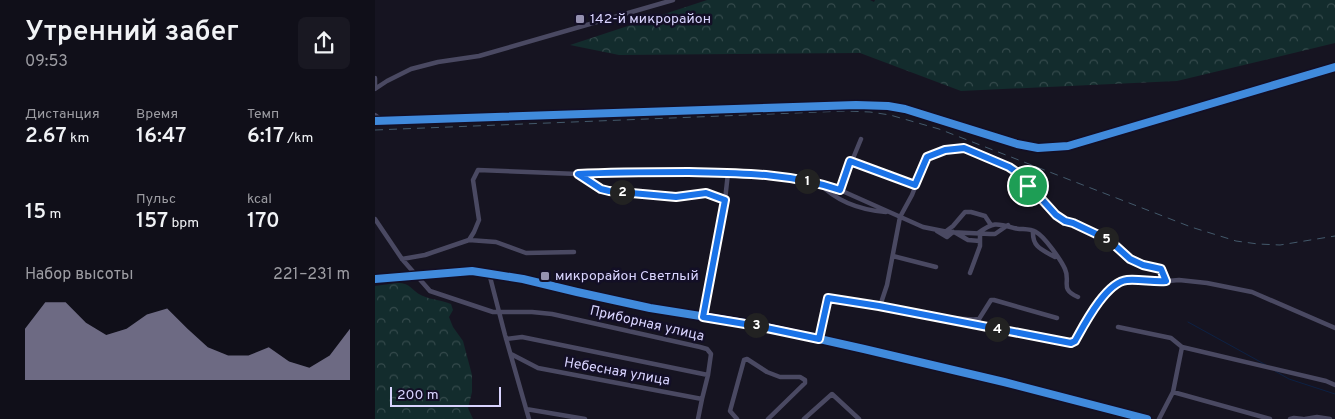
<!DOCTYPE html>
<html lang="ru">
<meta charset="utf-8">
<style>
:root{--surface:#100f19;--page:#191822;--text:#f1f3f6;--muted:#9c9ca2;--accent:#9591b1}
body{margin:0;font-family:Overpass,sans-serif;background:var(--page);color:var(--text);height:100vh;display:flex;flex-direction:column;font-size:19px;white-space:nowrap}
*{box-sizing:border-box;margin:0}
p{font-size:16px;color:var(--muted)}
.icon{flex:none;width:28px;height:28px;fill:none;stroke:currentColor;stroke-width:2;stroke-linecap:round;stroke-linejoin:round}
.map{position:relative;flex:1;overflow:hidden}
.sheet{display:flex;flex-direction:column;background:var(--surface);width:375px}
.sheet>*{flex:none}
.scale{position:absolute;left:15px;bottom:12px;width:111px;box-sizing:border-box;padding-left:5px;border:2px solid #d9d4ff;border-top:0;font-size:14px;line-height:18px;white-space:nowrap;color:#d9d4ff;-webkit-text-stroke:4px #130f26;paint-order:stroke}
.pin{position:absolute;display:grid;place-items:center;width:42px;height:42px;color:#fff;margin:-21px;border:2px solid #fff;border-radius:50%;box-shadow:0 1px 5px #0007}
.km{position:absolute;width:25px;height:25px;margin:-12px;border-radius:50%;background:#222;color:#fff;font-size:14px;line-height:25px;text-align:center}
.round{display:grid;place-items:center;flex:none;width:52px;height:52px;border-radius:8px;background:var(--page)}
.headline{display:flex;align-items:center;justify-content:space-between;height:85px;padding:0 25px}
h1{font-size:28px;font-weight:600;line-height:38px}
.stats{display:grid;grid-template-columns:repeat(3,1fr);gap:8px;height:85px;padding:5px 25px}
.stats div{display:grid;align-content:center}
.stats b{font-size:21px;font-weight:600}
.stats small{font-size:14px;font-weight:400}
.stats p{font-size:14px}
.chart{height:140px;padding:10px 25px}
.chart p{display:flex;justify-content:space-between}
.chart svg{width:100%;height:90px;margin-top:5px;fill:var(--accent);opacity:.7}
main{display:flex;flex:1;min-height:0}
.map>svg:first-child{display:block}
.forest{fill:url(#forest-crowns)}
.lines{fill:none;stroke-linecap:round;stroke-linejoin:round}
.stream{stroke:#0d2144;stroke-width:1}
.minor{stroke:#4a4962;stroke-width:4.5}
.rail{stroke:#43596b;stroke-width:1;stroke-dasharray:8 6;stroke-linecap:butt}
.cycleway-casing{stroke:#130f26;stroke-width:11}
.cycleway{stroke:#408adc;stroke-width:8}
.route-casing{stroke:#fff;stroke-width:10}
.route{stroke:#1a73e8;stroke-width:6}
.poi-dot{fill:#9591b1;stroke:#130f26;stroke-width:2}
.labels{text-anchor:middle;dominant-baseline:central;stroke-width:5;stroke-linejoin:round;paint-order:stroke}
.poi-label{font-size:14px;fill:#d9d4ff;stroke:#130f26;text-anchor:start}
.street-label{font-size:14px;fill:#d9d4ff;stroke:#130f26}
</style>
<main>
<section class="sheet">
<div class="headline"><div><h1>Утренний забег</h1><p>09:53</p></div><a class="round"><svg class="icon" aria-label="share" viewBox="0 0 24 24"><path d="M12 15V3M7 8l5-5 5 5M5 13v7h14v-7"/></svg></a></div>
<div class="stats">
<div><p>Дистанция</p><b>2.67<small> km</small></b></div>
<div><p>Время</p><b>16:47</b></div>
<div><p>Темп</p><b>6:17<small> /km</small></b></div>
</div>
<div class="stats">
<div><b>15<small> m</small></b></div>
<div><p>Пульс</p><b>157<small> bpm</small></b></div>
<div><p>kcal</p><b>170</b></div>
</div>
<div class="chart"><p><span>Набор высоты</span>221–231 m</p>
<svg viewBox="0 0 160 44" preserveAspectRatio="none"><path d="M0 44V19L10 6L20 6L30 16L40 22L50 19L60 12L70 9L80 19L90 28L100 32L110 32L120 28L130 35L140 38L150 32L160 19V44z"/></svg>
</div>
</section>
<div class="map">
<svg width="960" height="419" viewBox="0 0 960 419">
<defs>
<pattern id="forest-crowns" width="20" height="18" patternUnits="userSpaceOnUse" patternTransform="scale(1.25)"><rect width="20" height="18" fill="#132c2d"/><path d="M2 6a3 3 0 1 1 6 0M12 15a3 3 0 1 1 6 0" fill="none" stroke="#354a4c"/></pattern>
</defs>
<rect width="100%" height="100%" fill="#161421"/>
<path class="forest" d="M332 0H495L499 2 500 0H960V43L802 81 586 91 485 53 244 55 195 45Z
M22 283C37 283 36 291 48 296 57 300 67 300 76 304L78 310 74 317 78 327 88 341 97 375V392L93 408 98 419H0V286Z"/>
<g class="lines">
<path class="stream" d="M813 322 891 365
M900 371 914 379 960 394"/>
<path class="minor" d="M0 78V89
M0 89 12 81 36 69 63 62 104 56 298 0
M0 115 7 120
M0 121 481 105 513 106 530 109 642 144 663 148 693 146 960 67
M475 161 540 185
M203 174 226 189 234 191 301 197 331 193 350 200
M444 183C462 202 485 210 511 212
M465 190 486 139
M0 219 27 259 55 291 118 312H157L177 314 325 347 332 349 336 354 333 375 147 337 131 339
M562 231 572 237 578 232
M658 231C657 247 667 250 680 257
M570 232 578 226 590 212H596L610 216 616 225
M581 233 593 240 605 241
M603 233C619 222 621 223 639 228 647 230 654 228 661 232 669 236 686 260 690 269 696 282 684 289 703 297
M94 240 121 242 151 253 199 252
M518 256 561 267
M27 259 50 255 94 240 99 232 104 220 98 180 103 170 203 174 253 172 353 173 417 178 446 183 465 190 548 227 573 232 615 234H620L633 225
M114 273 130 335 154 419
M595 273 605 246V234
M0 279 97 271 148 279 202 292 275 308 382 325 489 349 629 382 772 419
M505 306 512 285 525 217 537 195 552 157 570 150 589 149 634 167 643 173 681 215 689 221 699 223 734 240 755 259 768 265 786 269 791 281
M328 317 350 200 353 173
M575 319C585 317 595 321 604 319L616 300H619L682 318
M743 327 796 338 807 347 951 381 960 385
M444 339 453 298 505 306 696 343 700 341 717 310 744 282 752 280 781 282 804 280 832 283 877 292 960 328
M136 354 163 368 327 399 323 419
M798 392 807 347
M327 399 333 375
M151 409 210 419
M362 419 355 411 369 360 372 359 392 372 405 377H425L430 380V383L393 419
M429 419 457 394 484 419
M784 419 798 392 895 419
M915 419 919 418 928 419
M930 419 942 417 955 419"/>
<path class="rail" d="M0 130 470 111 495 112 515 115 564 129 816 227 861 241 883 244 905 245 960 236"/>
<defs>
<path id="cycleway" d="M0 121 481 105 513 106 530 109 642 144 663 148 693 146 960 67
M0 279 97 271 148 279 202 292 275 308 382 325 489 349 629 382 772 419"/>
</defs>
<use href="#cycleway" class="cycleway-casing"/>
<use href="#cycleway" class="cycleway"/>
</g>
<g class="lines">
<defs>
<path id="route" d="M589 148 634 167 643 173 681 215 690 221 698 223 734 240 755 259 768 265 786 269 791 281C778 282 765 279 752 280 731 282 709 325 700 341L696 343 504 306 453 298 444 339 382 326 328 317 350 200 331 193 301 197 234 191 226 189 203 174C240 172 277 172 314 172 364 173 417 173 465 190L475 161 540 185 552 157 570 150Z"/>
</defs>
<use href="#route" class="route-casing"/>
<use href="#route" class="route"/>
</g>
<g class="poi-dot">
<rect x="200" y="14" width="10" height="10" rx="2.5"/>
<rect x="165" y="271" width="10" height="10" rx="2.5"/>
</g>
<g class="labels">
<g class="poi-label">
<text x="215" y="19">142-й микрорайон</text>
<text x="180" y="276">микрорайон Светлый</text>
</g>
<g class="street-label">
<text transform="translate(272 324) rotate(13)">Приборная улица</text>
<text transform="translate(242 372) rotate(10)">Небесная улица</text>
</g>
</g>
</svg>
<div class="scale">200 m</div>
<div class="pin" style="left:653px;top:186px;background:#1e9e55"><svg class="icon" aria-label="arrive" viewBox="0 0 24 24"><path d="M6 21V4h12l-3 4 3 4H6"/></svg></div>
<b class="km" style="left:432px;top:181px">1</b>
<b class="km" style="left:247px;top:192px">2</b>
<b class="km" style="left:381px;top:325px">3</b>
<b class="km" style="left:622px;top:329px">4</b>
<b class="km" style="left:731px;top:239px">5</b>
</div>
</main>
